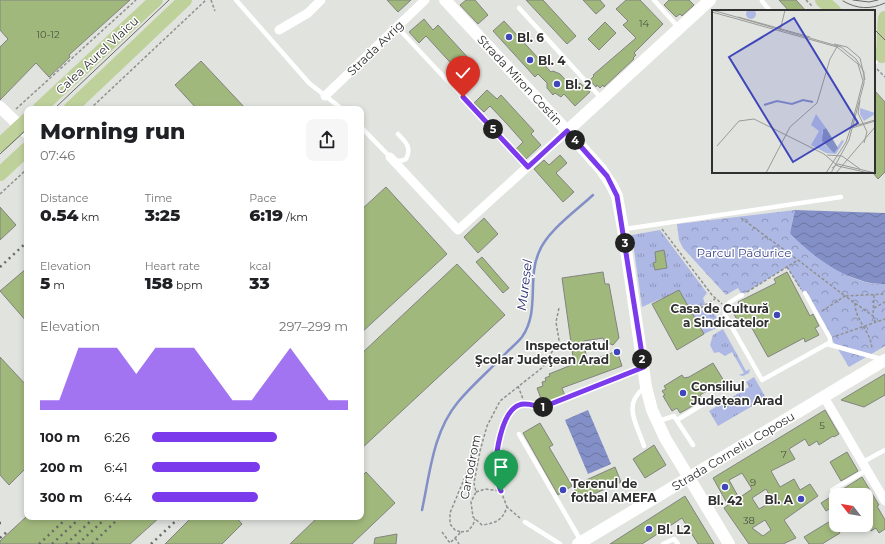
<!DOCTYPE html>
<meta charset="utf-8">
<style>
:root{--surface:#fff;--page:#f6f6f6;--text:#202124;--muted:#757577;--accent:#7c3aed}
body{margin:0;font-family:Montserrat,sans-serif;background:var(--page);color:var(--text);height:100vh;display:flex;flex-direction:column;font-size:15px;white-space:nowrap}
*{box-sizing:border-box;margin:0}
p{font-size:13px;color:var(--muted)}
.icon{flex:none;width:22px;height:22px;fill:none;stroke:currentColor;stroke-width:2;stroke-linecap:round;stroke-linejoin:round}
.map{position:relative;flex:1;overflow:hidden}
.sheet{position:absolute;left:24px;top:106px;width:340px;height:414px;display:flex;flex-direction:column;background:var(--surface);border-radius:8px;box-shadow:0 2px 6px #0003}
.sheet>*{flex:none}
.needle{width:26px;rotate:301deg}
.buttons{position:absolute;left:829px;top:488px;display:grid;gap:8px}
.buttons a{display:grid;place-items:center;width:44px;height:44px;border-radius:8px;background:var(--surface);box-shadow:0 2px 6px #0003;font-size:20px}
.pin{position:absolute;display:grid;place-items:center;width:34px;height:34px;color:#fff;margin:-41px -17px;border-radius:50% 50% 50% 0;rotate:-45deg;box-shadow:0 0 4px #0007}
.pin .icon{rotate:45deg}
.km{position:absolute;width:20px;height:20px;margin:-10px;border-radius:50%;background:#222;color:#fff;font-size:11px;line-height:20px;text-align:center}
.round{display:grid;place-items:center;flex:none;width:42px;height:42px;border-radius:8px;background:var(--page)}
.summary{display:flex;align-items:center;justify-content:space-between;height:68px;padding:0 16px}
h1{font-size:22px;font-weight:800;line-height:30px}
.figures{display:grid;grid-template-columns:repeat(3,1fr);gap:6px;height:68px;padding:4px 16px}
.figures div{display:grid;align-content:center}
.figures b{font-size:17px;font-weight:800}
.figures small{font-size:11px;font-weight:400}
.figures p{font-size:11px}
.chart{height:112px;padding:8px 16px}
.chart p{display:flex;justify-content:space-between}
.chart svg{width:100%;height:72px;margin-top:4px;fill:var(--accent);opacity:.7}
ul{padding:0 16px;list-style:none;font-size:13px}
li{display:grid;grid-template-columns:64px 48px 1fr;align-items:center;height:30px}
li i{height:10px;border-radius:5px;background:var(--accent)}
.map>svg:first-child{display:block}
.grass{fill:url(#grass-tufts)}
.forest{fill:url(#forest-crowns)}
.water{fill:url(#water-waves)}
.lines{fill:none;stroke-linecap:round;stroke-linejoin:round}
.stream{stroke:#838fc7;stroke-width:2.5}
.building{fill:#a1b87d;stroke:#828380;fill-rule:evenodd}
.path{stroke:#90918f;stroke-width:1.5;stroke-dasharray:3 2;stroke-linecap:butt}
.lane{stroke:#fff;stroke-width:4.5}
.street{stroke:#fff;stroke-width:9}
.secondary{stroke:#fff;stroke-width:12}
.primary{stroke:#bed19b;stroke-width:14}
.tram{stroke:#686967;stroke-width:1}
.rail{stroke:#686967;stroke-width:2.5;stroke-dasharray:2 4;stroke-linecap:butt}
.route-casing{stroke:#fff;stroke-width:8}
.route{stroke:#7c3aed;stroke-width:5}
.poi-dot{fill:#3f46ba;stroke:#fff;stroke-width:1.5}
.labels{text-anchor:middle;dominant-baseline:central;stroke-width:3;stroke-linejoin:round;paint-order:stroke}
.number-label{font-size:10px;fill:#4c5242}
.poi-label{font-size:12px;font-weight:bold;fill:#2f302f;stroke:#fff;text-anchor:start}
.street-label{font-size:12px;fill:#2f302f;stroke:#fff}
.park-label{font-size:12px;fill:#3c468a;stroke:#fff}
.water-label{font-size:13px;font-style:italic;fill:#262c6e;stroke:#fff}
.inset-river{fill:none;stroke:#838fc7;stroke-width:2}
.inset-road{fill:none;stroke:#9a9b99;stroke-width:1}
.view{fill:#3f46ba;fill-opacity:0.15;stroke:#3f46ba;stroke-width:2}
.inset-edge{fill:none;stroke:#2f302f;stroke-width:2}
</style>
<div class="map">
<svg width="885" height="544" viewBox="0 0 885 544">
<defs>
<pattern id="grass-tufts" width="24" height="20" patternUnits="userSpaceOnUse"><rect width="24" height="20" fill="#adb8e5"/><path d="M3 7l-1-3M5 7V3M7 7l1-3M15 17l-1-3M17 17v-4M19 17l1-3" fill="none" stroke="#8d96ba"/></pattern>
<pattern id="forest-crowns" width="20" height="18" patternUnits="userSpaceOnUse"><rect width="20" height="18" fill="#adb8e5"/><path d="M2 6a3 3 0 1 1 6 0M12 15a3 3 0 1 1 6 0" fill="none" stroke="#8d96ba"/></pattern>
<pattern id="water-waves" width="16" height="10" patternUnits="userSpaceOnUse"><rect width="16" height="10" fill="#838fc7"/><path d="M0 5q4-4 8 0t8 0" fill="none" stroke="#6c75a2"/></pattern>
</defs>
<rect width="100%" height="100%" fill="#e1e3df"/>
<path class="grass" d="M660 230 707 293 703 298 705 304 691 311 665 303 662 298 642 307 632 235Z
M710 306 721 326 704 334 693 315Z
M723 329 746 371 750 369 749 373 743 376 739 375 744 373 732 352 725 356 719 352 714 353 710 345 713 335Z
M754 377 766 398 718 426 709 411 749 387 746 382Z"/>
<path class="forest" d="M795 210 790 233C819 255 847 286 885 284V346L849 367 787 267 742 295 738 288 726 295 683 248 679 240 677 224Z"/>
<path class="water" d="M795 210 885 213V284C851 285 812 257 790 233Z
M588 410 611 464 588 474 565 420Z"/>
<g class="lines">
<path class="stream" d="M422 510C430 473 433 432 458 402 473 384 491 369 507 352 512 347 518 342 522 337 540 312 527 278 539 252 547 231 577 210 593 195"/>
</g>
<path class="building" d="M0 0H130L69 55 70 57 49 77 36 63 0 100V47L8 39 0 30Z
M387 0H411L398 12Z
M466 0H475L488 15 478 24 460 5Z
M526 0H543L576 36 567 44Z
M583 0H600L605 6 596 14Z
M626 0H640L663 24 634 53 636 55 633 58 634 59 604 87 603 85 600 88 597 85 596 87 590 80 594 76 593 75 636 38 623 25 628 21 616 9Z
M669 0H689L694 5 682 16 680 14 676 17 664 5Z
M779 0H796L806 11H789Z
M424 19 433 30 438 25 471 61 465 66 474 76 460 89 451 79 459 72 426 36 419 43 409 32Z
M504 21 551 72 553 71 560 74 573 88 580 83 590 92 575 106 564 94 561 97 555 93 553 95 547 88V83L538 74 535 77 493 31Z
M605 22 616 33 599 50 588 39Z
M201 61 246 109H197L175 85Z
M487 90 497 99 501 95 534 131 531 134 541 145 526 159 516 149 523 142 507 124 490 106 484 112 474 103Z
M874 90 885 102V172L878 179 874 174Z
M560 155 567 163 556 173 574 192 563 202 534 169 544 160 549 165Z
M386 187 447 254 361 333V210Z
M0 207 16 225 0 240Z
M484 218 498 234 478 253 464 237Z
M664 250 667 268 655 270 653 263 656 262 655 252Z
M482 257 509 288 503 293 476 262Z
M457 264 505 315 361 449V354Z
M27 268V322L0 291Z
M603 272 605 284H609L619 338 613 345 605 342 603 338 584 341 587 362 617 351 622 366 562 388 565 396 543 404 537 388 543 386 542 382 546 381 545 378 550 376 549 374 574 364 562 278Z
M787 272 810 316 813 314 819 326 815 328 819 335 805 342 804 338 768 357 748 321 740 325 731 309 740 305 738 302 776 283 774 279Z
M679 290 704 334 677 350 652 304Z
M0 357 27 386V467L9 485 0 475Z
M713 363 724 381 700 395 703 400 680 413 677 408 672 411 663 396 665 395 662 391 666 389 664 386 682 375 684 378 689 377Z
M885 374V395L864 407 841 400Z
M825 410 839 434 834 437 833 436 819 445 817 441 809 446 805 439 789 449 795 459 771 471 780 487 794 479 800 490 810 484 818 496 784 520 796 538 783 544H749L724 508 728 505 713 478ZM742 473 752 489 739 498 729 480ZM766 489 773 501 759 509 752 498ZM765 520 771 530 763 536 752 528Z
M540 423 553 445 549 447 572 486 558 495 523 433Z
M654 445 666 465 645 478 633 459Z
M847 452 858 471 841 481 830 462Z
M615 467 621 482 580 500 573 486Z
M366 472 395 503 352 544H290L318 517H361V477Z
M862 477 879 505 877 506 885 520V529L879 533 876 528 871 531 868 525 871 523 866 514V495H836V505L826 511 821 503Z
M685 496 714 544H698L682 518 642 544H610Z
M26 517H160L130 544H0V541Z
M192 517H236L242 524 222 544H165Z
M832 520 840 533 822 544H809L804 537Z
M397 534 396 544H374L375 538Z"/>
<g class="lines">
<path class="path" d="M211 0 215 11
M806 0 813 7
M877 69 885 77
M16 109 136 0
M90 109 206 0
M0 194 27 169
M741 218 798 260
M662 229 712 295 722 304
M787 267 801 289
M747 292 798 260 845 296 885 294
M874 295 873 316 875 322
M855 303C855 321 871 331 872 349
M874 308 885 302
M822 311 845 296 873 316
M692 313 715 299
M836 336 885 319
M518 386 525 404 543 407 634 371
M501 491 507 507
M476 492 485 489 501 491C499 485 496 479 496 473 495 451 500 409 525 404
M520 518 507 507C502 521 496 523 482 525L473 517 471 502 476 492 474 483 480 451 487 426 500 401 543 367 559 340 556 322 559 308
M442 532 450 543 461 532 455 530 450 524V513L477 448 481 445
M461 532 468 531 473 525 475 519
M455 538 459 544"/>
<path class="lane" d="M236 0 309 83 342 109
M654 0 678 27
M762 1 770 11
M519 8 601 98
M397 27 528 167
M874 63 881 57
M361 127 390 157C396 161 400 162 406 159 412 148 406 142 398 134
M625 229 841 197
M805 293 830 338V344
M742 295C734 300 723 303 725 315L762 380 827 344 881 359
M677 420 705 403
M659 421 674 416 693 445
M519 434 581 541
M644 446C637 424 622 405 644 388
M863 462 885 450
M832 490 867 470
M525 522 560 544
M663 544 674 539 678 544"/>
<path class="street" d="M279 30 308 13 321 0
M325 96 425 0
M390 157 458 230 567 131
M824 397 885 501"/>
<path class="secondary" d="M445 0 567 131 601 169 611 184 617 196 623 229 646 387 652 410 665 438 729 544
M0 107 27 133
M567 131 710 0
M578 544 885 360"/>
<path class="primary" d="M822 0 834 11
M882 56C885 45 883 30 885 18
M39 109 156 0
M70 109 185 0
M0 145 27 120
M0 174 27 149"/>
<path class="tram" d="M853 0 869 2 878 0
M843 1C857 9 870 10 885 3
M874 29 885 40
M54 109 169 0
M0 154 27 129"/>
<path class="rail" d="M0 267 27 242
M0 523H1
M0 538 9 530
M39 544 68 517
M52 544 81 517
M66 544 95 517
M78 544 107 517
M92 544 120 517
M151 544 180 517"/>
</g>
<g class="lines">
<defs>
<path id="route" d="M463 97 528 167 567 131 607 176 617 196 644 367 543 407C535 406 526 402 519 405 501 412 495 456 496 473 496 479 499 485 501 491"/>
</defs>
<use href="#route" class="route-casing"/>
<use href="#route" class="route"/>
</g>
<g class="poi-dot">
<circle cx="509" cy="37" r="4"/>
<circle cx="530" cy="60" r="4"/>
<circle cx="557" cy="84" r="4"/>
<circle cx="777" cy="315" r="4"/>
<circle cx="617" cy="352" r="4"/>
<circle cx="683" cy="393" r="4"/>
<circle cx="725" cy="487" r="4"/>
<circle cx="563" cy="490" r="4"/>
<circle cx="801" cy="499" r="4"/>
<circle cx="649" cy="529" r="4"/>
</g>
<g class="labels">
<g class="number-label">
<text x="644" y="23">14</text>
<text x="48" y="34">10-12</text>
<text x="822" y="425">5</text>
<text x="784" y="454">7</text>
<text x="753" y="482">9</text>
<text x="749" y="520">38</text>
</g>
<g class="poi-label">
<text x="517" y="37">Bl. 6</text>
<text x="538" y="60">Bl. 4</text>
<text x="565" y="84">Bl. 2</text>
<text x="769" y="308" text-anchor="end">Casa de Cultură<tspan x="769" dy="14">a Sindicatelor</tspan></text>
<text x="609" y="345" text-anchor="end">Inspectoratul<tspan x="609" dy="14">Şcolar Judeţean Arad</tspan></text>
<text x="691" y="386">Consiliul<tspan x="691" dy="14">Județean Arad</tspan></text>
<text x="571" y="483">Terenul de<tspan x="571" dy="14">fotbal AMEFA</tspan></text>
<text x="793" y="499" text-anchor="end">Bl. A</text>
<text x="725" y="500" text-anchor="middle">Bl. 42</text>
<text x="657" y="529">Bl. L2</text>
</g>
<g class="street-label">
<text transform="translate(375 48) rotate(-44)">Strada Avrig</text>
<text transform="translate(97 55) rotate(-43)">Calea Aurel Vlaicu</text>
<text transform="translate(520 80) rotate(47)">Strada Miron Costin</text>
<text transform="translate(733 451) rotate(-31)">Strada Corneliu Coposu</text>
<text transform="translate(470 467) rotate(-79)">Cartodrom</text>
</g>
<g class="park-label">
<text x="744" y="252">Parcul Pădurice</text>
</g>
<g class="water-label">
<text transform="translate(524 285) rotate(-83)">Mureșel</text>
</g>
</g>
<g transform="translate(712 10)">
<rect width="163" height="163" fill="#e1e3df"/>
<path d="M34 4a5 5 0 1 1 10 0a5 5 0 1 1-10 0ZM148 98 163 103V104L152 111 148 104ZM104 104 114 118 110 122 113 135 122 142 130 130 132 131 124 144 114 143 99 135 107 121 99 115Z" fill="#adb8e5"/>
<path d="M114 118 126 138 122 143 110 131 111 120Z" fill="#838fc7"/>
<path class="inset-river" d="M52 95 65 91 80 94 91 90 101 92"/>
<path class="inset-road" d="M0 0 129 37 144 49 152 62V73L137 130 119 163M0 2 125 37 146 54 151 71 139 117 134 132 114 163M26 7 98 27M68 21 73 0M122 34 135 37 148 48 153 70M148 90 146 103 155 122 152 133M139 117 163 110M140 118 163 111M5 136 27 111 42 109 112 144 126 156 157 163M115 145 130 146 148 159M120 158 126 154 163 163M54 163 78 117 105 93 118 49 126 35M124 163 163 117"/>
<path class="view" d="M82 8 146 113 81 152 17 47Z"/>
<rect width="163" height="163" class="inset-edge"/>
</g>
</svg>
<div class="buttons">
<a><svg class="needle" viewBox="-14 -14 28 28"><path d="M0-13l5 13h-10z" fill="#e53935"/><path d="M0 13l5-13h-10z" fill="#757577"/></svg></a>
</div>
<div class="pin" style="left:501px;top:491px;background:#1e9e55"><svg class="icon" aria-label="arrive" viewBox="0 0 24 24"><path d="M6 21V4h12l-3 4 3 4H6"/></svg></div>
<div class="pin" style="left:463px;top:97px;background:#d93025"><svg class="icon" aria-label="check" viewBox="0 0 24 24"><path d="M5 12l5 5 9-10"/></svg></div>
<b class="km" style="left:543px;top:407px">1</b>
<b class="km" style="left:642px;top:359px">2</b>
<b class="km" style="left:625px;top:243px">3</b>
<b class="km" style="left:575px;top:140px">4</b>
<b class="km" style="left:493px;top:129px">5</b>
<section class="sheet">
<div class="summary"><div><h1>Morning run</h1><p>07:46</p></div><a class="round"><svg class="icon" aria-label="share" viewBox="0 0 24 24"><path d="M12 15V3M7 8l5-5 5 5M5 13v7h14v-7"/></svg></a></div>
<div class="figures">
<div><p>Distance</p><b>0.54<small> km</small></b></div>
<div><p>Time</p><b>3:25</b></div>
<div><p>Pace</p><b>6:19<small> /km</small></b></div>
</div>
<div class="figures">
<div><p>Elevation</p><b>5<small> m</small></b></div>
<div><p>Heart rate</p><b>158<small> bpm</small></b></div>
<div><p>kcal</p><b>33</b></div>
</div>
<div class="chart"><p><span>Elevation</span>297–299 m</p>
<svg viewBox="0 0 160 44" preserveAspectRatio="none"><path d="M0 44V38L10 38L20 6L30 6L40 6L50 22L60 6L70 6L80 6L90 22L100 38L110 38L120 22L130 6L140 22L150 38L160 38V44z"/></svg>
</div>
<ul>
<li><b>100 m</b>6:26<i style="width:64%"></i></li>
<li><b>200 m</b>6:41<i style="width:55%"></i></li>
<li><b>300 m</b>6:44<i style="width:54%"></i></li>
</ul>
</section>
</div>
